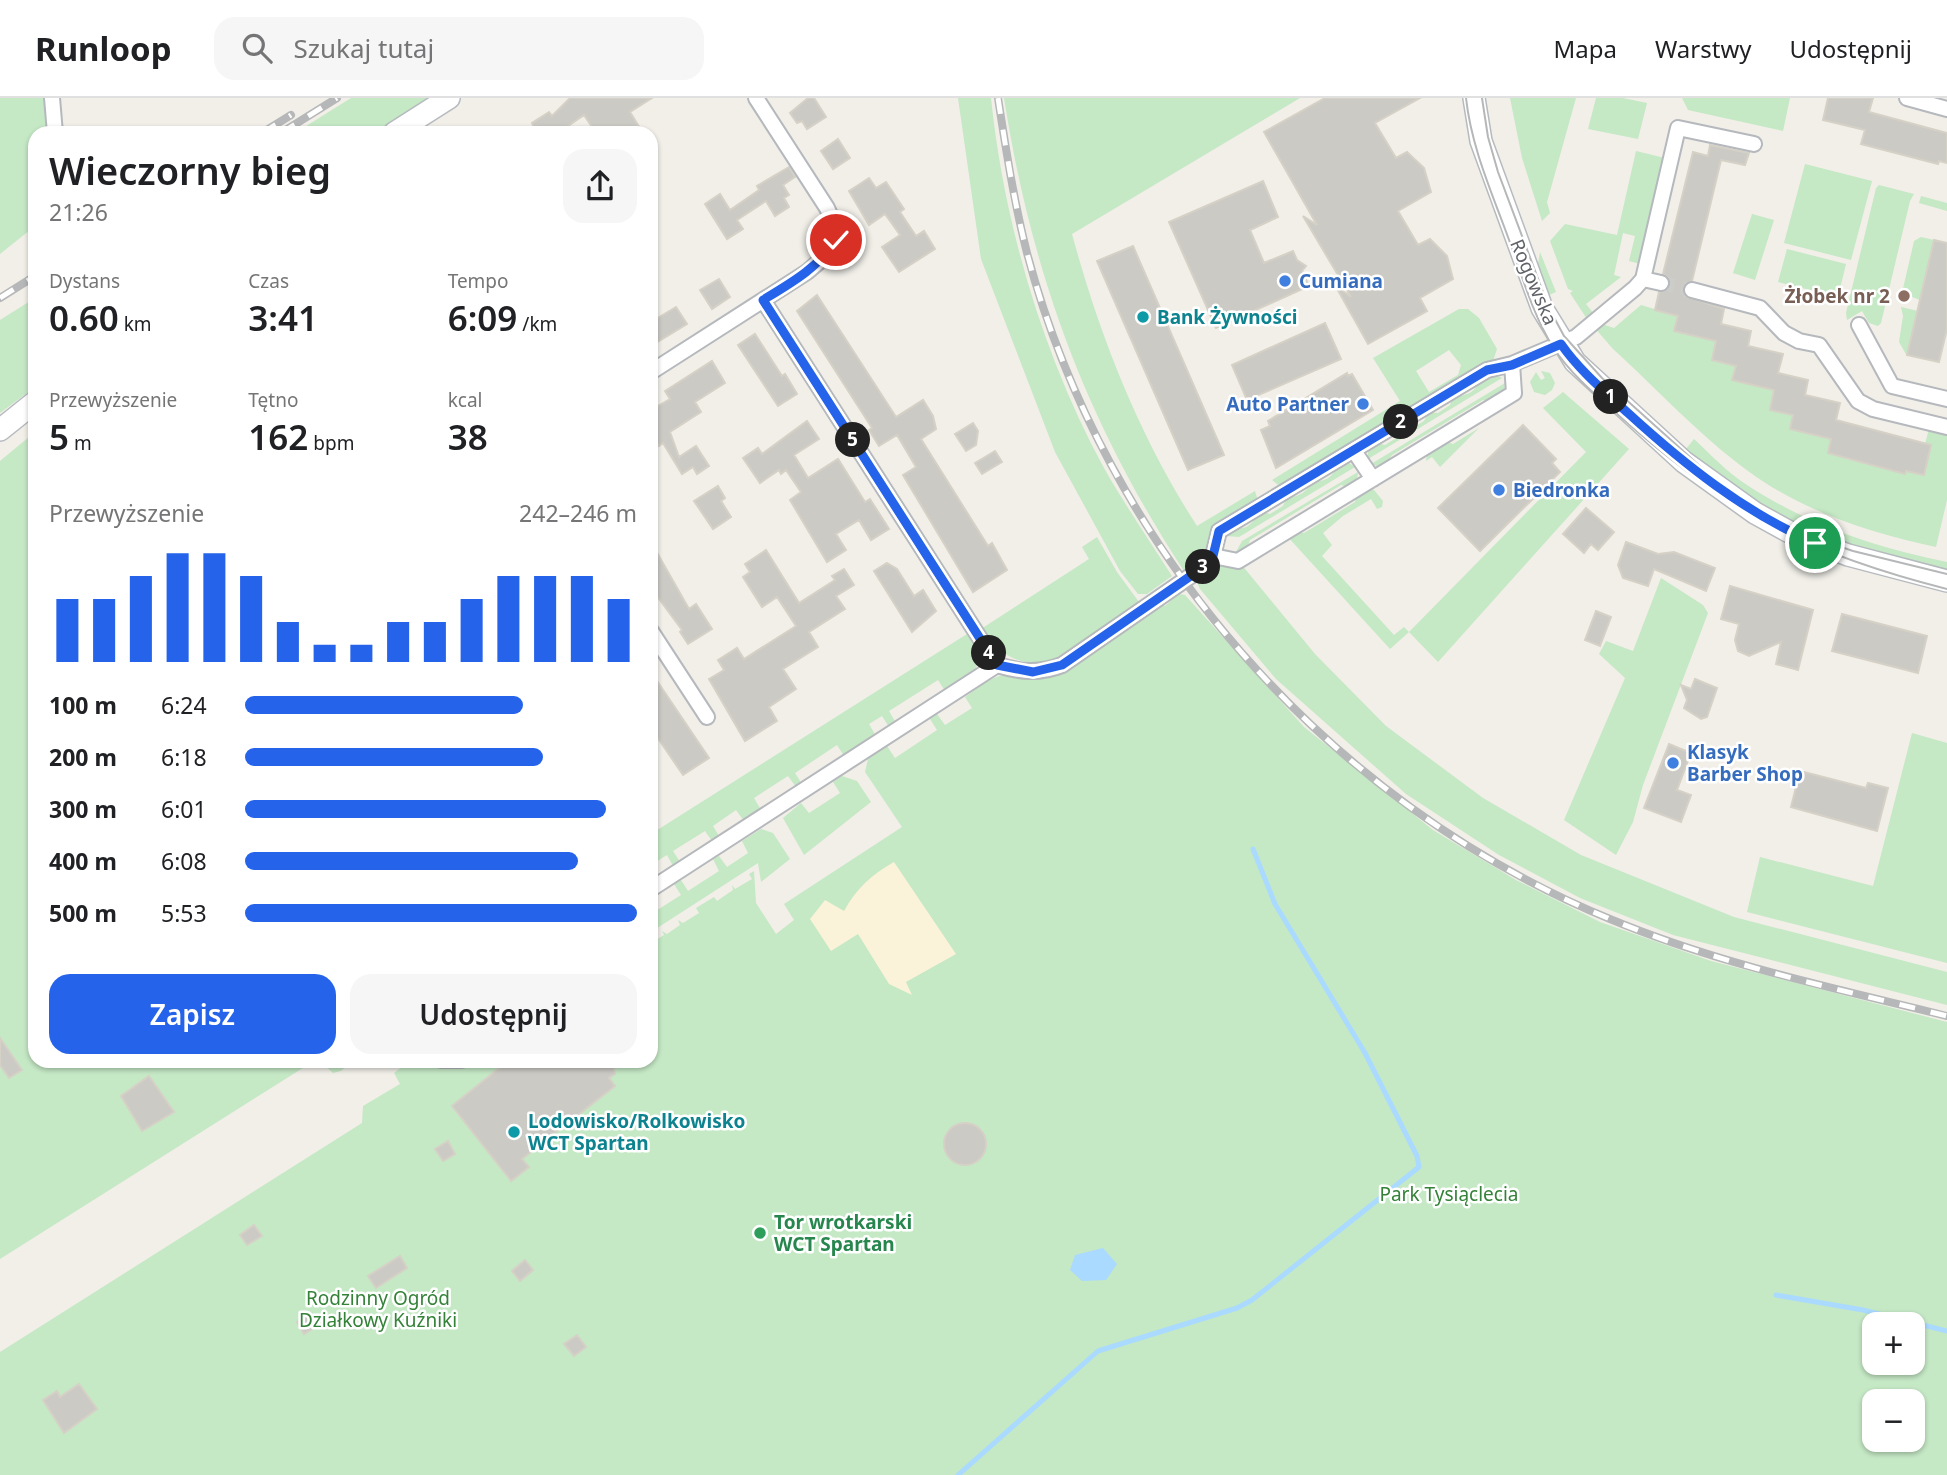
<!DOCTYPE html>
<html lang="pl">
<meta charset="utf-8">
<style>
:root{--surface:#fff;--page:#f6f6f6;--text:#202124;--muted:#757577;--line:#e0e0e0;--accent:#2563eb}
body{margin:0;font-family:"Noto Sans",sans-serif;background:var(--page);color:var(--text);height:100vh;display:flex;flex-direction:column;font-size:26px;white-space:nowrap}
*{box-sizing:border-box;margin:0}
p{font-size:23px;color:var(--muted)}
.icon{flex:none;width:38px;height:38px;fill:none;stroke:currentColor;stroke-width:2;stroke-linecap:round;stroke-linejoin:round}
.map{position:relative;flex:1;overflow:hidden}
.side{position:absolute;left:28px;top:28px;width:630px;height:942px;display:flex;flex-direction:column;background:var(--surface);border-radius:21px;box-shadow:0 2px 5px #0004}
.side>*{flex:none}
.tools{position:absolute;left:1862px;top:1214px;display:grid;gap:14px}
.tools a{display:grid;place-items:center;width:63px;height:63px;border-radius:14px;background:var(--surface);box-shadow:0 2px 5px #0004;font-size:35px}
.pin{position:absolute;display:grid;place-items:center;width:60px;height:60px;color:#fff;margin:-30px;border:4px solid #fff;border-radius:50%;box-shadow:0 2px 7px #0007}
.km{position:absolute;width:35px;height:35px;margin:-18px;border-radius:50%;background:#222;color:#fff;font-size:19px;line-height:35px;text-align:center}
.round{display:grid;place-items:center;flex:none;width:74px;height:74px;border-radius:21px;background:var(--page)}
.head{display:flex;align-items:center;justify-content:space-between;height:119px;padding:0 21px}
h1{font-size:38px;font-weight:600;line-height:52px}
.metrics{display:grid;grid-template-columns:repeat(3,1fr);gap:10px;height:119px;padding:7px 21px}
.metrics div{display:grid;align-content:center}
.metrics b{font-size:35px;font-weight:600}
.metrics small{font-size:19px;font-weight:400}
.metrics p{font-size:19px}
.chart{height:196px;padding:14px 21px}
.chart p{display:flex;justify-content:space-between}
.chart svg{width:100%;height:126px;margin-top:7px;stroke:var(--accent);stroke-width:6}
.cta{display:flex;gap:14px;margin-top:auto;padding:14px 21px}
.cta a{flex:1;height:80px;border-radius:21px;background:var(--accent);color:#fff;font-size:28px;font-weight:600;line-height:80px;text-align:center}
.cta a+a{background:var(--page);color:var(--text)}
ul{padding:0 21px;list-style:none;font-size:23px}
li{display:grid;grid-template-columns:112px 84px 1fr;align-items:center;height:52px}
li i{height:18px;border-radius:9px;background:var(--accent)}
header{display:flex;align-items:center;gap:42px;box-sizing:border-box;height:98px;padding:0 35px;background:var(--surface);border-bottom:2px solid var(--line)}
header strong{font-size:33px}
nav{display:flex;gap:38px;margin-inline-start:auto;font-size:24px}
.search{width:490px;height:63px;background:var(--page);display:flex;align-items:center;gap:18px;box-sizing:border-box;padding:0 24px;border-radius:21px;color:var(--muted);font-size:26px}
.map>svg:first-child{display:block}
.green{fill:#c5e8c5;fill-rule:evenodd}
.sand{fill:#fbf3d9}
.water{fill:#aadaff}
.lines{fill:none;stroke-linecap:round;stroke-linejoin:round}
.stream{stroke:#aadaff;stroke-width:5}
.building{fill:#cccac5;stroke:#d6d1c6;stroke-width:2}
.street-tunnel{stroke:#ccccc8;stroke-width:14;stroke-dasharray:14 7;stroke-linecap:butt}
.street-casing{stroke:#b5b8bc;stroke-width:18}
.secondary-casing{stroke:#b6babf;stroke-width:24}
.street{stroke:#fff;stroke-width:14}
.secondary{stroke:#fff;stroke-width:21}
.tram{stroke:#b6b7b8;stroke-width:2}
.rail-casing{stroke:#b6b7b8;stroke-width:8}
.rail{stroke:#fff;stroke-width:5;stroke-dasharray:16;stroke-linecap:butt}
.route-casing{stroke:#fff;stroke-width:14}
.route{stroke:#2563eb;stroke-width:9}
.shop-dot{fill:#3f7fe0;stroke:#fff;stroke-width:2.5}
.education-dot{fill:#8d6e63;stroke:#fff;stroke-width:2.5}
.culture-dot{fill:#0f9aa8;stroke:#fff;stroke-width:2.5}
.leisure-dot{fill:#2e9e5b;stroke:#fff;stroke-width:2.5}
.labels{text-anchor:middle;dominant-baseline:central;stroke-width:5;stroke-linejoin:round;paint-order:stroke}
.shop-label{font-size:19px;font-weight:bold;fill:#366cbe;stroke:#fff;text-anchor:start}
.street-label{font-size:19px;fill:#5f6368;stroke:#fff}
.education-label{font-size:19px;font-weight:bold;fill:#785e54;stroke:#fff;text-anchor:end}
.culture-label{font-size:19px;font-weight:bold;fill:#0d838f;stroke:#fff;text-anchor:start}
.park-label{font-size:19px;fill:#348238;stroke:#fff}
.leisure-label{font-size:19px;font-weight:bold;fill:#27864d;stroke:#fff;text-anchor:start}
</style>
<header>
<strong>Runloop</strong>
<div class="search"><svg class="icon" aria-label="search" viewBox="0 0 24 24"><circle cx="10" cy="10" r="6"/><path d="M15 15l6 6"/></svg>Szukaj tutaj</div>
<nav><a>Mapa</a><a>Warstwy</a><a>Udostępnij</a></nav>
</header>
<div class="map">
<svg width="1947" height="1377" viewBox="0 0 1947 1377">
<rect width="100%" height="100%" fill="#f1efe8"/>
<path class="green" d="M0 0H48L49 35H35V128L0 156Z
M351 0H430L374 35H295Z
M958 0H991C1004 126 1043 258 1104 370 1125 407 1149 442 1172 478L1147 496H1138L1120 473 1055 354 981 161Z
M1004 0H1300L1072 136C1100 239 1139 338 1197 428L1255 393 1258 403 1214 433 1200 463 1184 473C1086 323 1032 177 1004 0Z
M1510 0H1576L1547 104 1550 115 1542 123 1522 60Z
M1596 0H1623L1647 5 1638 41 1588 31Z
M1682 0H1790L1783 33 1688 12Z
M1636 53 1665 60 1640 166 1629 163 1635 138 1623 135 1614 177 1621 179 1586 206 1594 216 1587 221 1570 195 1573 193 1568 191 1550 143 1565 126 1617 137Z
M1805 66 1872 83 1851 162 1784 145Z
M1879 87 1914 96 1910 103 1881 225 1878 228 1869 225 1862 213 1847 222 1846 215 1876 90Z
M1921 98 1947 105V113L1919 105Z
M1752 116 1774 122 1755 182 1733 175Z
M1921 139 1934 142 1920 202 1902 195 1914 143Z
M1787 151 1846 166 1838 199 1778 184Z
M1540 154 1556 194 1549 197 1538 166Z
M35 200V289L0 315V222Z
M1641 207 1678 218 1674 233 1716 243 1736 268 1733 282 1774 292 1770 312 1793 317 1790 331 1831 341 1846 361 1923 377 1931 347 1925 346 1929 331 1947 334V402L1936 449C1871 435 1802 413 1748 373 1700 338 1657 291 1613 251L1594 229 1599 225 1614 230Z
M1901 209 1918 213 1907 258 1899 244 1903 218Z
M1459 211H1468L1479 220 1497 251 1493 263 1282 390 1272 382 1400 303 1373 260ZM1449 252 1461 267 1458 277 1429 294 1416 273Z
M1541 273 1550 275 1555 285 1552 292 1545 297 1534 294 1530 284 1536 274 1541 282 1545 280Z
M1494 276 1502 280 1368 361V351L1376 345 1385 347 1398 339 1400 332 1411 331 1424 323 1429 314 1438 315 1450 307 1452 301C1464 295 1473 299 1479 283Z
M1505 285 1504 294 1491 304 1483 302 1392 357 1383 370 1371 366Z
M1563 294 1629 351 1438 564 1409 534 1390 551 1287 438 1295 433 1304 435 1355 404 1357 396 1366 391 1374 392 1383 403 1382 409 1377 411 1371 401 1343 418 1323 435 1332 447 1322 458 1394 537 1404 529 1409 534 1586 354 1543 310Z
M1479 330 1440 369 1432 359 1426 363 1427 356 1445 343 1453 346Z
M35 334V962L314 963 0 1161V363Z
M1694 341C1711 357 1728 375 1747 387 1808 427 1877 450 1947 464V472C1904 461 1858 452 1817 435 1768 416 1726 384 1686 351Z
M1349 365 1355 369 1239 439 1226 438 1234 430C1252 432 1251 422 1263 414L1270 416 1283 408 1287 399C1301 399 1305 394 1313 383 1329 384 1332 377 1340 366Z
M1358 374 1357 383 1351 390 1341 387 1250 442 1247 451 1239 456 1236 454 1242 443Z
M1097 439 1117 474 1139 504C1087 541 1033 604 981 531L1089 461 1082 449Z
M1241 466 1315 556 1386 628 1483 700 1581 757 1734 819 1947 874V907L1673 837 1580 800 1499 757 1406 696 1276 581 1200 491 1196 482 1211 469Z
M1661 480 1703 507 1708 515 1643 687 1633 724 1616 757 1564 722 1625 580 1599 556 1606 543 1633 553Z
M1178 496 1185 497 1304 629 1433 732 1516 782 1600 824 1711 863 1947 924V1377H0V1254L362 1025 363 1008 400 986 394 975 407 965C434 967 458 977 483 962H651V845L664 837 662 833 667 836 680 827 678 822 683 825 699 815 696 810 714 799 717 803 733 792 732 787 735 791 752 781 749 776 754 773 756 805 776 836 794 822 784 806 902 729 865 674 868 661 887 648 895 660 937 632 930 621 937 616 945 627 972 610 965 599C977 591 990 579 1004 577 1025 575 1037 585 1060 576L1161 505 1165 508ZM1874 1227H1913V1265H1874ZM1874 1304H1913V1342H1874Z
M967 536 981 559 974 574 945 593 938 582 889 613 896 625 889 629 882 618 869 626 876 638 844 658 837 647 795 675 802 686 796 689 788 678 754 700 761 712 744 723 736 712 713 728 719 738 712 743 705 733 673 753 680 764 673 768 667 757 651 767V736Z
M1912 635 1947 645V865L1747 814 1760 759 1873 788Z
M842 678 857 683 871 704 804 757 783 720 801 705 809 715 840 695 833 684Z
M761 731 773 735 790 761 761 784 758 765 651 834V816L681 797 674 786 681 782 688 793 719 773 713 761 719 758 727 769 748 755 742 743Z
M320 963H352L341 973 333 975Z"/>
<path class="sand" d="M894 764 956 856 906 884 912 897 889 886 858 836 831 853 810 821 825 802 844 813C856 791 872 776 894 764Z"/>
<path class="water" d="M1103 1150 1117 1166 1106 1182 1082 1183 1070 1172 1075 1157Z"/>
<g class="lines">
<path class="stream" d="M1776 1197 1863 1212 1947 1233
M958 1377 1098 1253 1237 1210 1252 1202 1419 1069 1417 1058 1365 955 1275 806 1253 751"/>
</g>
<path class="building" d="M570 0H652L630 14 643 35H596L584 17 561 33 562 35H536L532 25 549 14 552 18Z
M808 0H814L826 19 807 31 802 23 797 25 790 15Z
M1325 0H1420L1375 25 1396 60 1407 54 1424 70 1431 94 1398 113 1418 147 1430 141 1447 158 1453 181 1420 200 1427 213 1368 246 1335 187 1351 199 1303 118 1317 127 1264 34Z
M1828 0H1873L1869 14 1947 35V65L1939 63 1938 66 1861 46 1865 32 1823 22Z
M838 41 850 60 833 71 821 53Z
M1710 47 1749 55 1745 67 1721 62 1692 183 1683 189 1685 198 1724 211 1721 226 1751 233 1748 248 1783 256 1778 275 1808 282 1805 297 1840 305 1836 322 1931 347 1924 377 1906 373 1905 376 1828 355 1831 341 1790 331 1793 317 1770 312 1774 292 1732 282 1736 268 1712 262 1716 243 1674 233 1678 218 1655 212 1659 194 1670 188V181L1663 176 1693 54 1708 58Z
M789 69 795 79 783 87 789 97 784 100 789 109 775 118 766 103 737 122 743 131 727 141 705 106 720 96 730 112 759 92 757 88Z
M869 80 876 90 886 84 904 111 900 114 916 138 924 133 935 151 899 174 882 149 900 137 885 116 869 127 849 93Z
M1263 83 1278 119 1250 132 1264 165 1293 153 1297 162 1306 168 1302 173 1309 188 1216 230 1169 124Z
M1934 142 1947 145V231L1939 264 1907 257Z
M1133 148 1224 357 1188 372 1097 163Z
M719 181 730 199 712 211 700 192Z
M817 197 896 319 923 302 933 318 936 331 921 341 988 448 992 445 1007 472 973 494 903 377 916 369 897 337 879 348 869 332 872 330 797 213Z
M676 209 687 226 651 248V224Z
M1325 225 1341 261 1247 302 1232 267Z
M755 236 782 278 785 276 797 296 778 308 738 247Z
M712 263 725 285 695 304 701 314 670 334 679 359 696 348 709 368 697 376 693 369 682 376 663 345 659 348 651 336V312L670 301 665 293Z
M1347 275 1348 278 1352 276 1373 312 1276 370 1261 332 1270 328 1268 323Z
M807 323 819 341 794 357 808 380 838 361 865 404 870 401 889 431 871 442 859 422 836 436 846 452 827 464 790 402 801 394 786 372 781 376 779 372 760 385 743 360 758 350 762 356Z
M973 325 978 333 976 347 966 353 955 336Z
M1523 327 1556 361 1552 365 1560 374 1480 453 1438 410Z
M995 353 1002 364 982 376 975 365Z
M718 388 725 400 721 403 731 419 713 431 694 403Z
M1586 410 1614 434 1598 452 1591 446 1584 455 1563 436Z
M651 444 689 511 696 506 712 531 688 546 680 534 682 532 651 490Z
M1626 444 1658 456 1674 454 1715 470 1706 493 1654 471 1648 488 1623 480 1618 467Z
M766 452 799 505 835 482 832 478 844 471 854 487 836 498 845 511 809 534 818 549 783 571 796 591 769 609 777 623 745 643 709 581 724 572 718 562 737 550 744 561 796 528 777 499 762 509 743 479 750 474 745 466Z
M887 465 897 471 914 498 923 492 936 513 912 534 874 473Z
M1730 488 1813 512 1798 572 1776 566 1781 544 1749 558 1738 553 1735 542 1739 526 1721 521Z
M1596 513 1611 519 1600 548 1585 542Z
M1842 516 1927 538 1918 575 1832 553Z
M651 574 709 660 683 677 651 630Z
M1695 581 1717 590 1707 619 1701 621 1684 610 1687 602 1681 587 1691 591Z
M1669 646 1691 655 1677 692 1691 697 1681 724 1644 710Z
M1800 673 1866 690 1868 685 1888 690 1877 733 1791 709Z
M0 940 22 972 9 980 0 967Z
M509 962H612L615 976 609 980 615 988 522 1061 529 1069 511 1083 452 1008Z
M149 978 174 1014 142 1033 121 998Z
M944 1046a21 21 0 1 1 42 0a21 21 0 1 1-42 0Z
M448 1043 455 1056 443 1063 435 1051Z
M254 1127 262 1138 247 1147 240 1137Z
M400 1158 407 1170 376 1190 368 1178Z
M525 1162 533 1172 520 1183 512 1173Z
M307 1217 315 1229 304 1236 297 1224Z
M577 1237 586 1249 574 1258 564 1246Z
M79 1286 97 1311 64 1335 43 1302 57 1293 60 1299Z"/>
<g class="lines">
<path class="street-tunnel" d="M1661 185 1692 192"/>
<defs>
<path id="street" d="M52 0 55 35
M1907 0 1947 11
M1643 181 1661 185
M1692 192 1760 210 1784 235 1799 243 1819 247 1858 303 1873 311 1947 329
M763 202 997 567C1021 574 1039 576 1062 567L1205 468 1213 458 1219 433 1487 272 1512 266 1576 239 1635 190 1643 181 1678 30 1754 46
M1859 227 1892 288 1947 301
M651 274 807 174C833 152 843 144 827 110L756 0
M1354 353 1373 381
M1213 458 1238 463 1514 295 1512 266
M651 533 707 619
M651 791 997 567
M441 962H462"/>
<path id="secondary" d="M1474 0 1481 43 1542 210 1575 264 1684 364 1755 415 1795 437 1848 457 1947 483
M394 35 449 0
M0 332 35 304"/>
</defs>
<use href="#street" class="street-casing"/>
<use href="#secondary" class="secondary-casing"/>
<use href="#street" class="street"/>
<use href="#secondary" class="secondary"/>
<path class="tram" d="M1466 0C1471 46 1489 88 1505 131 1520 170 1531 214 1553 249 1571 277 1598 299 1623 321 1730 416 1809 456 1947 491
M1482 0 1488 39 1498 74 1549 210 1564 238 1602 280 1711 378 1753 408
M1815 440 1853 453 1947 476"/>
<defs>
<path id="rail" d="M998 0C1006 52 1014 104 1027 155 1105 450 1328 705 1610 821 1718 866 1834 890 1947 918
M262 35 291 17
M281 35 337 0
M0 200 35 178"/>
</defs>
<use href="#rail" class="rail-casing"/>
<use href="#rail" class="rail"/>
</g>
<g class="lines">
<defs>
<path id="route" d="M836 142C818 170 791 185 763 202L997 567 1033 574 1062 567 1205 468 1213 458 1219 433 1487 272 1512 267 1561 246C1579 272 1604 293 1628 315 1685 367 1744 414 1815 445"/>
</defs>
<use href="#route" class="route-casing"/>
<use href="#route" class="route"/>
</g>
<g class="shop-dot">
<circle cx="1285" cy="183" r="7"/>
<circle cx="1363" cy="306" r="7"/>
<circle cx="1499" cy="392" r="7"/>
<circle cx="1673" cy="665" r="7"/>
</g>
<circle class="education-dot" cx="1904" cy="198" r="7"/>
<g class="culture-dot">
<circle cx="1143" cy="219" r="7"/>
<circle cx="514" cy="1034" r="7"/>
</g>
<circle class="leisure-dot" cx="760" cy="1135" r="7"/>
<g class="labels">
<g class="shop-label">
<text x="1299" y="183">Cumiana</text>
<text x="1349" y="306" text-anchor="end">Auto Partner</text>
<text x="1513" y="392">Biedronka</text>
<text x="1687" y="654">Klasyk<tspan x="1687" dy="22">Barber Shop</tspan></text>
</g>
<g class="street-label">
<text transform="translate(1534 184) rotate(67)">Rogowska</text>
</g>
<g class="education-label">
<text x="1890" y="198">Żłobek nr 2</text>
</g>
<g class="culture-label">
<text x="1157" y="219">Bank Żywności</text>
<text x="528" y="1023">Lodowisko/Rolkowisko<tspan x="528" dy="22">WCT Spartan</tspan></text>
</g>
<g class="park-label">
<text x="1449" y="1096">Park Tysiąclecia</text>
<text x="378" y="1200">Rodzinny Ogród<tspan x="378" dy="22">Działkowy Kuźniki</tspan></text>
</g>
<g class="leisure-label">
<text x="774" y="1124">Tor wrotkarski<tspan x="774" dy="22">WCT Spartan</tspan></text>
</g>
</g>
</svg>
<div class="tools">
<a>+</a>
<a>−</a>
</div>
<div class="pin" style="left:1815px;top:445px;background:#1e9e55"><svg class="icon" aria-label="arrive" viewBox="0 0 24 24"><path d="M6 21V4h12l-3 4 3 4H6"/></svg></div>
<div class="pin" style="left:836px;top:142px;background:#d93025"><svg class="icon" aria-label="check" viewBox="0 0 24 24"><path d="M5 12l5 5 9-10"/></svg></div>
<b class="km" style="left:1611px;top:299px">1</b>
<b class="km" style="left:1401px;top:324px">2</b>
<b class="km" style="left:1203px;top:469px">3</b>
<b class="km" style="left:989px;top:555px">4</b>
<b class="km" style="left:853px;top:342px">5</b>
<section class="side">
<div class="head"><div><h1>Wieczorny bieg</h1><p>21:26</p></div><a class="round"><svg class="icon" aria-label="share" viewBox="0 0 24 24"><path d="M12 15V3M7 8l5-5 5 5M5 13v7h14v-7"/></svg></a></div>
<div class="metrics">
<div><p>Dystans</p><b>0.60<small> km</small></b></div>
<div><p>Czas</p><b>3:41</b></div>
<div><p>Tempo</p><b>6:09<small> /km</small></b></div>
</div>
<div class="metrics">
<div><p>Przewyższenie</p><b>5<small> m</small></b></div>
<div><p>Tętno</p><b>162<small> bpm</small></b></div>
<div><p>kcal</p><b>38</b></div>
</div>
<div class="chart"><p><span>Przewyższenie</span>242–246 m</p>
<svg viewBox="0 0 160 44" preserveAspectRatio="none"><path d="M5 44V22M15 44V22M25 44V14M35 44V6M45 44V6M55 44V14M65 44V30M75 44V38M85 44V38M95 44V30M105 44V30M115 44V22M125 44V14M135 44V14M145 44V14M155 44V22"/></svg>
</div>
<ul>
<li><b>100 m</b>6:24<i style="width:71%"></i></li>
<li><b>200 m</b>6:18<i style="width:76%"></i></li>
<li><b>300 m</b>6:01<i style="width:92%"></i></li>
<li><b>400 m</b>6:08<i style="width:85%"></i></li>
<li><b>500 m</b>5:53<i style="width:100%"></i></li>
</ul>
<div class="cta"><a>Zapisz</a><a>Udostępnij</a></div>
</section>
</div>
